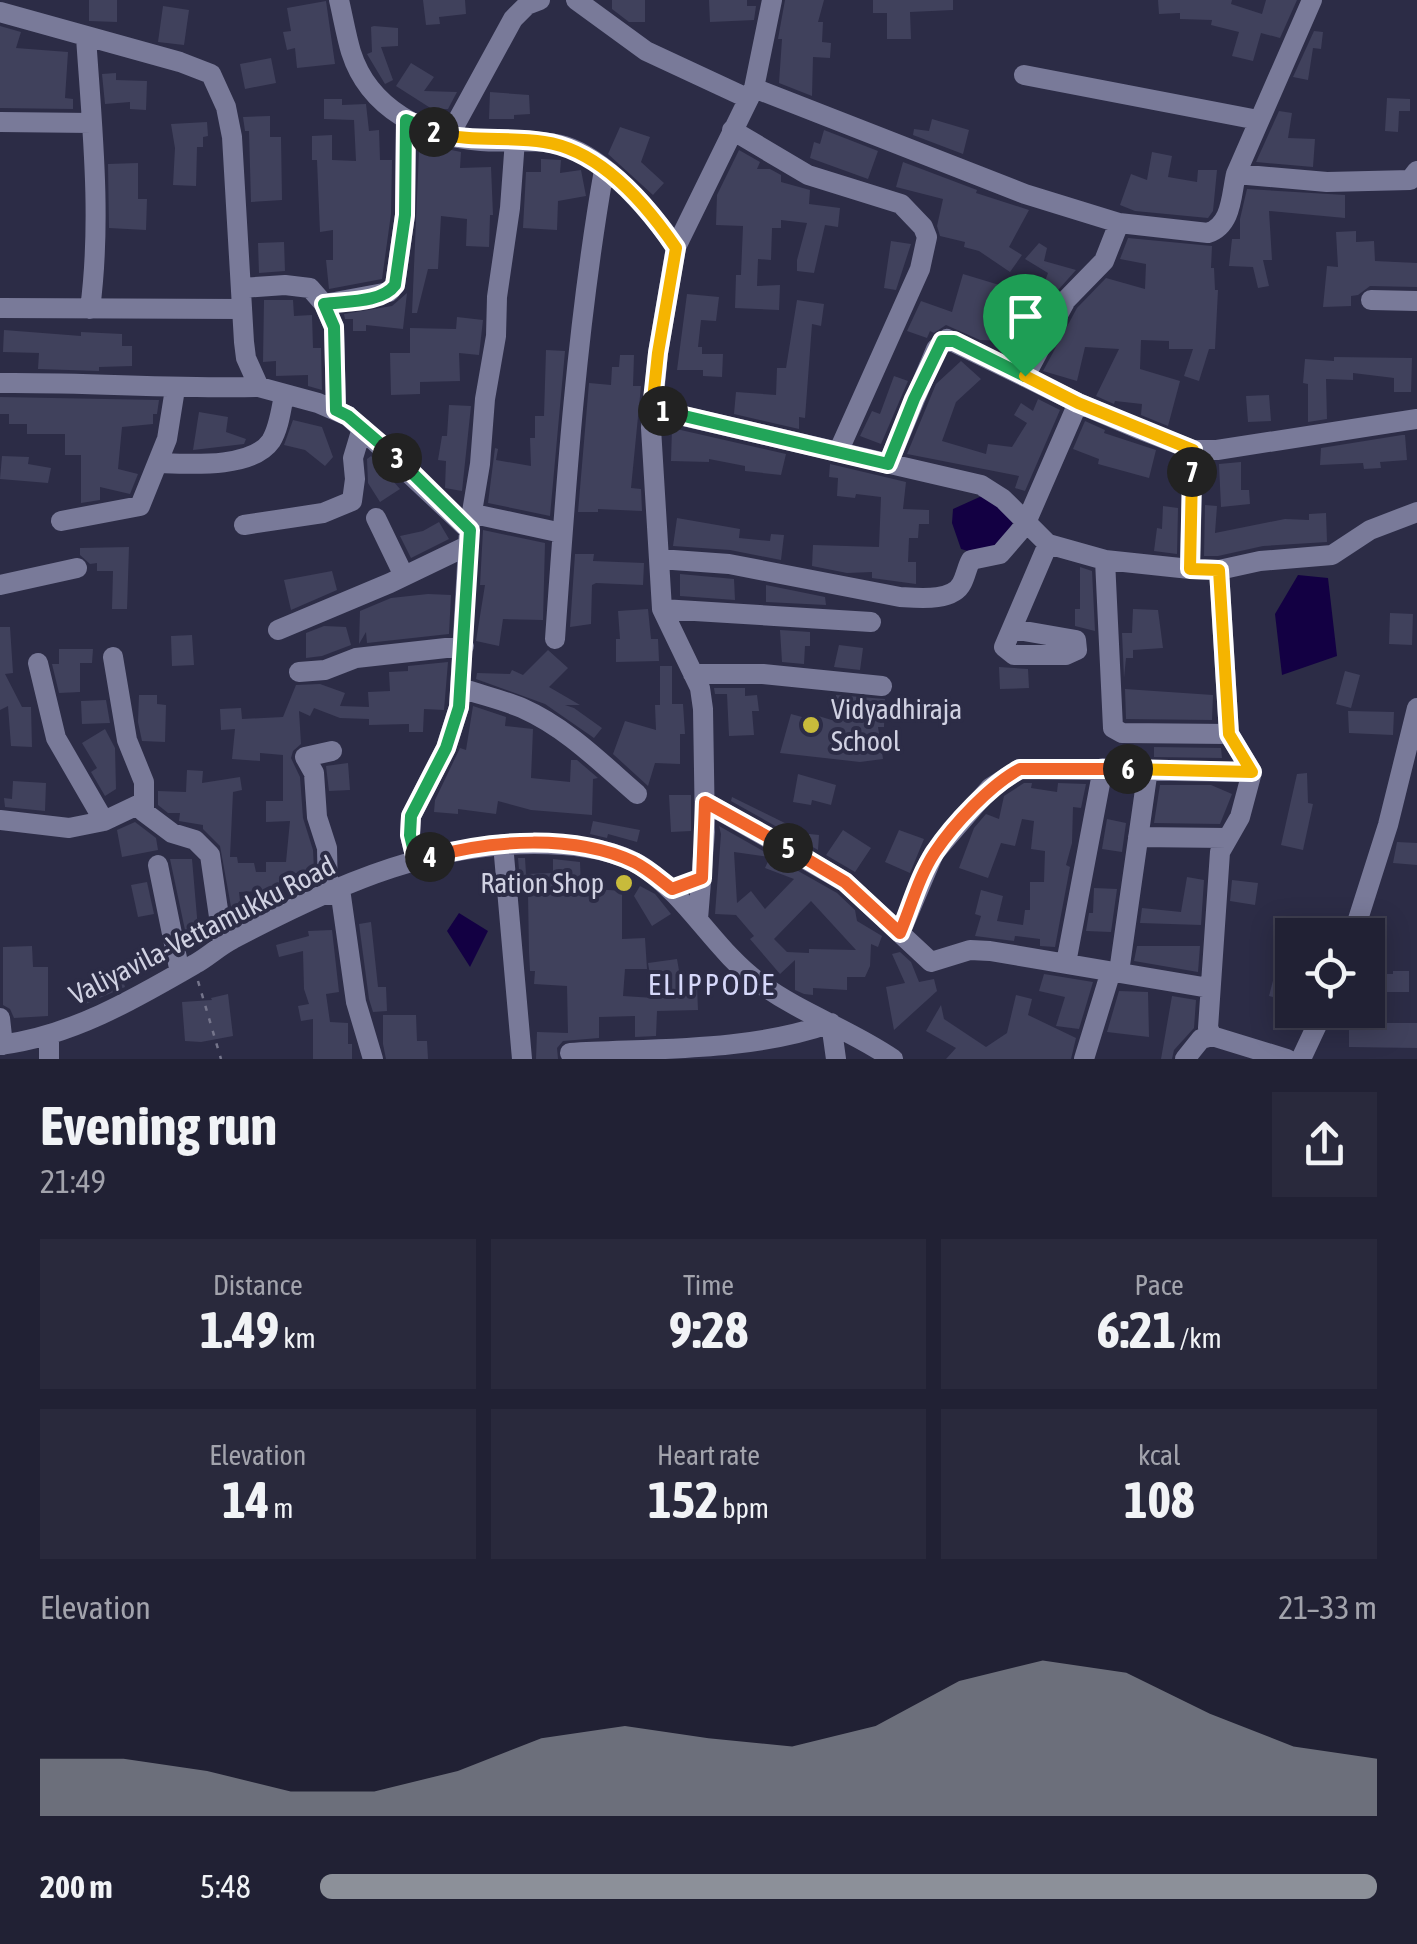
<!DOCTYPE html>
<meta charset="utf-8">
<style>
:root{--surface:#212134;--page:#29293c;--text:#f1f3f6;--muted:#a2a3ac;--line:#3e3e4f;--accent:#8c9099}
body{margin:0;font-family:"Asap Condensed",sans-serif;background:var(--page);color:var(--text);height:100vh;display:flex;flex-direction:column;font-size:38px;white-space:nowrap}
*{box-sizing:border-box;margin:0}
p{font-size:32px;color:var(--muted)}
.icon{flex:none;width:55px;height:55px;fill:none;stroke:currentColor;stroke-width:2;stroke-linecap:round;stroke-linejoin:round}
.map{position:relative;height:1059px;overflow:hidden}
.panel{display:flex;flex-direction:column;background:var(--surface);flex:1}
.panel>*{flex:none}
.buttons{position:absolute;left:1275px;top:918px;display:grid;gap:20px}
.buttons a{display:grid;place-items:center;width:110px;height:110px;border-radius:0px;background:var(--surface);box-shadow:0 5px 25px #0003,0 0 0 2px var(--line);font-size:50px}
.pin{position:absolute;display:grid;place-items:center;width:85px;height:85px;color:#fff;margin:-102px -42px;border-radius:50% 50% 50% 0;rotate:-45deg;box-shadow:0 0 10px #0007}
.pin .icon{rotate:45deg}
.km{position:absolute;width:50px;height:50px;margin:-25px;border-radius:50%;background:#222;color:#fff;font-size:28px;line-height:50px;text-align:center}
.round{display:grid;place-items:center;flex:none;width:105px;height:105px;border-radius:0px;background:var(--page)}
.headline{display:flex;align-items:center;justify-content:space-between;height:170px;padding:0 40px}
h1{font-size:55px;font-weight:700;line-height:75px}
.metrics{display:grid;grid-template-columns:repeat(3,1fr);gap:15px;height:170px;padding:10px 40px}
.metrics div{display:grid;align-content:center;border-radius:0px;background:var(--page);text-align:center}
.metrics b{font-size:50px;font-weight:700}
.metrics small{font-size:28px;font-weight:400}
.metrics p{font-size:28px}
.chart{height:280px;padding:20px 40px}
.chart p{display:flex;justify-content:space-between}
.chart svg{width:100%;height:180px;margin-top:10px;fill:var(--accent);opacity:.7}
ul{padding:0 40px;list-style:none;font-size:32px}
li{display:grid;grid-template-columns:160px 120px 1fr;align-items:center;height:75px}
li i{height:25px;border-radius:12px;background:var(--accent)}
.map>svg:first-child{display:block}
.water{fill:#130043}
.building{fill:#40415c;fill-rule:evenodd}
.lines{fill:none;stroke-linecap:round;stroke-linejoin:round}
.path{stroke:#75758b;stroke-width:2.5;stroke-dasharray:5 8;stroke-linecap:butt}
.minor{stroke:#797a99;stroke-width:20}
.split-1-casing{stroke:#fff;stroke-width:20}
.split-2-casing{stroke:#fff;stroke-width:20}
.split-3-casing{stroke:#fff;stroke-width:20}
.split-4-casing{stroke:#fff;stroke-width:20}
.split-5-casing{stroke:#fff;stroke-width:20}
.split-6-casing{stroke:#fff;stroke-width:20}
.split-7-casing{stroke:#fff;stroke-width:20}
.split-8-casing{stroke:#fff;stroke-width:20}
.split-1{stroke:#22a559;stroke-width:12}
.split-2{stroke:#f5b400;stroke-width:12}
.split-3{stroke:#22a559;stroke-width:12}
.split-4{stroke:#22a559;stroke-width:12}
.split-5{stroke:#f0652b;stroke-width:12}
.split-6{stroke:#f0652b;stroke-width:12}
.split-7{stroke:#f5b400;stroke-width:12}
.split-8{stroke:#f5b400;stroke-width:12}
.poi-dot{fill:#c8bb3b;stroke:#2c2c46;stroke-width:4}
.labels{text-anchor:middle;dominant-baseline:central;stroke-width:8;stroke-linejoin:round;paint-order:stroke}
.poi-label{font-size:28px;fill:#d0d1e2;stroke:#2c2c46;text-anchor:start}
.street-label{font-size:28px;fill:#d0d1e2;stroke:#2c2c46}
.neighbourhood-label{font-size:30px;letter-spacing:2.5px;fill:#d6d8fa;stroke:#2c2c46}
</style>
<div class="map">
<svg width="1417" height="1059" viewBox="0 0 1417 1059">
<rect width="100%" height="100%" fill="#2c2c46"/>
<path class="water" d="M984 495 1016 517 998 550 978 554 961 549 952 523 953 509Z
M1298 575 1328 578 1337 656 1282 675 1275 614Z
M459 913 488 931 470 967 447 931Z"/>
<path class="building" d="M89 0H117V22L89 21Z
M423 0H465L466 14 439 17 440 24 426 25Z
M612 0H645V22H629L612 9Z
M709 0H747V6H756L754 20 710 22Z
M785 0H824L818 22H823L822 42 831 43 830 58 813 57 812 96 779 83 782 39H778Z
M873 0H953V10L910 12 911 39H887V13H873Z
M1158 0H1232L1231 4 1262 14 1266 0H1297L1280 38 1261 33 1253 61 1232 56 1239 32 1211 25 1212 20 1180 19V13L1159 14Z
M326 1 335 64 297 68 295 48 287 50 283 32 291 31 287 8Z
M163 6 189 10 184 45 158 42Z
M0 26 21 32 16 48 68 52 65 98 73 99V109L0 108Z
M374 26 398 28V46L381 47 393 80 385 84 367 54 372 52 371 27Z
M1314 31 1323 32 1321 49 1313 48 1308 80 1293 77Z
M271 58 276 83 245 89 240 64Z
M411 63 434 77 424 91 457 92 448 109H432L396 86Z
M116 73V80L147 81 146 110 130 109V102L105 104 102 74Z
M490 92 529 95 530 114 514 115V119H489Z
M1387 98 1410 99V111H1399L1398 132 1385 131Z
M324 99H342V105L366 104 369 131 379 130 380 160H392L391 214 382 279 329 289 326 260H333V230L320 232 317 160H312V136L332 135V160L356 161 354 120 324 119Z
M1279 111 1292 113 1288 138 1315 139 1313 167 1256 162Z
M270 116V137H281L282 200 251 202 249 131H245L243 117Z
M932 119 969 130 963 154 913 135 914 129 929 131Z
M207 122 208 136 203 137V147H197L196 186 173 185 175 148 171 124Z
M620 127 650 137 641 162 664 183 653 195 608 154Z
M824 130 878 151 868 179 810 158 814 142 820 144Z
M432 146 461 152 460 168 491 167 493 215H490L489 247 466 246 467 219 441 216 438 269H428L417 313H412L419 151H431Z
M739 150 760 162 757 169H770L781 175V182L810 190 809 204 840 208 838 227 825 225 814 273 797 271V260L807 223 781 220V228H772L771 260 758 259 757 286 780 285 779 310 735 308 736 275H741L743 226 716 225 717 195Z
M1152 152 1172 156 1168 177 1197 182 1198 170H1217L1213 211 1208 218 1135 211 1120 205 1131 174 1147 180Z
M541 159 561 160 560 173 581 170 586 196 558 201 557 230 523 228 526 172H541Z
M903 162 977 190 976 193 1029 210 1009 247 1022 255 1010 272 979 251 964 247 965 242 940 236 937 226 943 199 896 187Z
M138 163V199H147L146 230 109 228 108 164Z
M1247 189 1345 195V218L1269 211 1272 260H1263L1269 286 1258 288 1253 267 1229 266 1232 239H1240V219Z
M1356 231V242L1374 241 1375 261 1417 263V287L1370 286 1358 295 1351 296V306L1323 307 1327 266 1338 267 1336 232Z
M1128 238 1212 246 1211 268H1214L1215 290H1218L1215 349H1209L1199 381 1184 376 1193 349H1169V341L1141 340 1140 369 1180 381 1168 426 1141 415 1142 404 1115 401 1114 404 1096 396 1119 349 1085 347 1077 381 1043 371 1077 308 1106 278 1145 289 1146 264 1120 259Z
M891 241 911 244 896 290 884 288Z
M284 242 285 271 259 273 258 243Z
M1039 243 1047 248 1044 261 1076 270 1051 298 1041 292 1048 273 1025 259Z
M963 274 1016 290 1007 316H1013L1012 341 980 340 946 325 934 333 930 331 927 338 907 331 921 301 952 312Z
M407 293 403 329 366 325V331H353V319H345L344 314 392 306Z
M687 294 719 297 716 321 701 320 698 347H702V354H723L722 377 703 376V370H677Z
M264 300H293L294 316 312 315 313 348H321L322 390 308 386V375L276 376V361L263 362Z
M797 300 824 304 821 326 812 324 805 418 799 417V429L734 414 736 392 776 395 777 368H786Z
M457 317 483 320 479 355 459 353 460 381 420 382V394L391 395 390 353H410V328L456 329Z
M4 330 81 336V332L122 334V346H132V366L99 367V371L38 369 39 353 3 352Z
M546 350 565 351 550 516 488 503 495 448 498 449 496 460 531 466 530 438H535V416H544Z
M620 355H634L633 386H641L631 488 641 489 642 511 598 509V512H578L589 383 611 385 612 367H619Z
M1334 357 1412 358 1411 392H1394V378L1353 373V380L1326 379 1327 419 1308 422V384L1303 383 1305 359 1334 361Z
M961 361 981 379 956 402 942 441 986 454 988 444 1012 447 1027 423 1014 415 1021 403 1033 411 1038 399 1060 410 1025 491 1015 488 1019 476 907 454 936 384Z
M894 376 908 381 881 444 860 436 872 411 880 414Z
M1269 395 1271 421 1248 422 1246 396Z
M0 397 159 400 157 414H153V424L122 427 118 469 138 474 130 494 100 487V500L81 503V455H65V434H27V424H9V414H0Z
M449 405 471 406 462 491 445 488 446 461 438 460 442 436H447Z
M199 412 228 417 226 432 246 439 244 444 193 450Z
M293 420 322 427 333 457 325 466 305 450 284 445Z
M1085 421 1105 430 1104 433 1156 450 1149 478 1098 464 1099 459 1073 449Z
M672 428 786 454 781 475 745 471V466L709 459V462L671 461Z
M1402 435H1405L1407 460 1380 462 1381 468 1364 469 1363 463 1320 465 1321 448Z
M2 456 29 457 28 464 51 468 48 483 0 479Z
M371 456 400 489 380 502 368 483 367 459Z
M1241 462V490H1249L1250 504 1221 507 1219 464Z
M830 464 906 482 903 509 929 510V524H919L918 538H909L908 562H916V584L872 578V572L847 573 812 566 813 545 879 547 881 497 856 494 855 498 837 496 838 478 829 477Z
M1205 505 1217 506 1215 533 1285 519 1309 520V514L1326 513 1327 542 1263 546 1218 556H1204Z
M1163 506 1178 508 1177 554 1154 551 1157 528 1162 529Z
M677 518 740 529 739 538 770 541 771 534 784 535 781 560 730 550 673 546Z
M439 522 449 539 411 558 400 536 423 531Z
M483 530 545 543 543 620 503 619 499 646 476 641 485 585H480Z
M129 547 127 609H112L113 571H97V563L90 564 80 555V548Z
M575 554H594L593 561 644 563 643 585 596 583 592 585 591 624 570 627Z
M1080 567 1092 571 1095 631 1075 626V609H1080Z
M332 571 337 590 291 610 284 580Z
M680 574 734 579 735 600 680 596Z
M766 585 825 597 826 605 766 602Z
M428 594 451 595 449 634 367 643 366 632 359 644 360 611 391 598Z
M648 609 651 639H658L659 661 616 662V639H620L618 611Z
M1133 609 1158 610 1163 648 1133 650V658H1126L1124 678 1122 633H1132Z
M1390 613 1413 614 1412 645 1389 644Z
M324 626 346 627 351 645 322 656 306 658V633Z
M0 627H10L13 673 5 674 22 707H31L32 747 11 746 8 706 0 710Z
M780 630 810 632V646H805L804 664 782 662Z
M192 635 194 665 172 666 171 636Z
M839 645 863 648 860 670 834 667Z
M59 649H93L92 663H80V692L59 693 52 664H59Z
M548 650 568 668 549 687 580 705H565L574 708 602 728 594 738 545 704 476 679 477 673 510 674 512 670 523 675Z
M448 662 444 710 424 709 423 732H409V724L369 725V719L340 718 314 708 310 716 299 711 301 744 293 751 291 758 300 777 303 818 313 850 314 870 279 877V890L239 892 242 919 234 923 220 846 203 829V825L179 821 180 813H168L158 805V791L186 792 187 770 203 771 202 783 240 777 242 790 233 792 230 857H237L238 863H254L256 872H266V862H286L290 821 266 822V801H283V755L260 753V761L232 759 235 729 221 730 220 709 241 708 242 719 283 717 296 685 320 684 345 693 340 706 369 707 368 692 390 691 389 672 408 671V666Z
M660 666H672V704H683L685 734H680V764L655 763 648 786 613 754 625 721 656 730 655 705H660Z
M999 667 1028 669 1029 688 1000 689Z
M1345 671 1360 675 1351 708 1336 704Z
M714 688H745V696L757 695 759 711H752L754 735 729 736 727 694H715Z
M1125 689 1213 695 1212 720 1126 719Z
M139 695H157V704L166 705 165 742 142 741 138 722Z
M836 695 885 699 884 727H878L883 759 860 762 780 753 791 714 813 720 815 715 835 721Z
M106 700 110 723 82 724 81 701Z
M473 706 506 717 505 726 533 729 531 778 570 782 571 760H577L598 778 593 779 592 815 531 810 498 801 496 814 458 809V814L434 812 435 800 460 748 466 750Z
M1348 711 1394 712 1393 735 1349 733Z
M105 729 115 748 116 789 105 796 91 772 97 768 82 743Z
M1154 747 1221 748 1222 758 1154 757Z
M348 763 350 790 329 791 326 766Z
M1307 773 1308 803 1313 804 1303 850 1281 845 1297 774Z
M798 774 836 785 831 805 812 800 811 805 793 802Z
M13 781 46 783 45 811 5 807 4 798 12 799Z
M1024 783H1032L1031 788 1057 792 1058 783 1086 784 1081 808 1073 807 1072 843 1066 865 1070 867 1055 947 1040 946V939L1015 936 1014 941 975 936 981 916 975 914 981 890 1003 896 997 921 1023 925 1025 910H1030V882H1044L1045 851 1031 849 1034 821 1022 819 1015 846 1001 843 988 878 959 868 974 828 986 814 999 819 1004 796Z
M1160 785H1211L1232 794 1220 824 1154 823Z
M669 795H691V831L671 832Z
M732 797 793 827 790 832 819 835 818 850 731 801Z
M1107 819 1126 823 1122 852 1102 849Z
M593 821 640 830 637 842 608 834 607 838 590 834Z
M135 822 156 838 158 850 122 857 117 830Z
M719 826 837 893 855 910 857 921 882 936 878 947 871 944 870 966 865 977H847V990L813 988V995L804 994 795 990V960L780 974 750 939 754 936 736 915 715 914 721 834ZM734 852 770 857 765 868 794 879 765 909 751 891 737 903ZM811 901 856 950 809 949V953L787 952 774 939Z
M843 830 871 848 855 872 826 855Z
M899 830 924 839 910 873 885 862Z
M1397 842 1417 843V865L1393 863Z
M518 858H525L526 874 553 873V859L580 862 581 888 622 891V939L645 938 647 969H625L623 996 654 998 648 963 677 959 682 988 697 987 698 1010 657 1011 656 1036 635 1037V1016L599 1017V1038L563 1041 557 1048 558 1059H536L537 1032 568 1033 567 986 534 984 535 971H530L529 952 528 894H521Z
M170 859H192L198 929 185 930Z
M1187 877 1204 880 1201 925 1140 923 1142 908 1181 912Z
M1232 880 1258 883 1255 905 1230 901Z
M147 882 154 914 138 917 131 885Z
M640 886 655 894 671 914 652 926 634 896Z
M1094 888 1117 889 1111 932 1086 931 1089 913H1093Z
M371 922 378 987H386L387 1011 373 1012 369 999 359 924Z
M332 930 339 992 326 994 330 1022 348 1023V1044H352V1059H313V1019L301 1021 298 1006 309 1004 304 989 303 951 279 957 276 945 309 936 308 931Z
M1288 941 1292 942V1002L1269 996 1275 973 1280 974Z
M32 946 33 967H48V1016L14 1018 10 1009 3 1005V947Z
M1137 946H1200L1198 972 1134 961Z
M900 952 911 962 919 982 934 979 937 991 894 1030 886 987 905 983 892 954Z
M119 967 125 987 81 1006 80 985H105L101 972Z
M1393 971H1409V992H1387V1002L1368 1001V974H1393Z
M1044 974 1093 982 1079 1029 1056 1026 1065 997 1039 991Z
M1119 991 1148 992 1149 1037 1107 1032Z
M228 994 233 1036 201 1042 185 1041 182 1002 212 1000 211 998Z
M1016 995 1032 999 1028 1015 1076 1038 1071 1059H946L956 1048 926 1031 941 1005 944 1019 986 1047 1007 1033Z
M1172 996 1196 1000 1194 1028 1174 1050 1172 1059H1161Z
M383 1015H416L417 1041H427L428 1059H386L383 1044Z
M1382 1023H1417V1048L1349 1047V1029L1382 1030Z"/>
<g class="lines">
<path class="path" d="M198 981 221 1059"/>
<path class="minor" d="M339 0C343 17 346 35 351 52 369 109 425 137 481 141 509 143 537 138 565 146 607 159 651 212 676 247L658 353 651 428 662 609 700 688 703 709 705 832 698 919
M576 0 646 51 747 98
M0 12 180 62 211 74 226 107 232 137 244 342 246 358 259 387 318 403 348 416 469 530
M86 37C92 126 102 219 90 309
M1024 75 1258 120
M754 88 1025 194 1119 223 1208 233C1232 225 1231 196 1236 174L1327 182 1410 180 1417 171
M0 122 92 123
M732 130 808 175 901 204 923 227 927 237 920 269 839 450
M449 136 513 19 527 5 540 0
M1236 174 1312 0
M676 247 754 88 772 0
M241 288 285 285 310 288 324 304 389 292 395 285 405 215 406 120
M1371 300 1417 301
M324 304 334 327 336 410
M0 308 242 309
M1025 376 1066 300 1104 261 1119 223
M0 383C87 382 173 389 259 387
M653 409 981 485 1003 499 1048 544 1105 560 1190 569 1219 570 1260 561 1332 555 1370 530 1417 512
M158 463C188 464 252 469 271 441 279 428 281 410 284 395
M888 464 936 349 947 339 1078 403 1141 430 1193 450H1217L1417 419
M474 514 562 533
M376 518 404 576
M61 521 140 506 167 439 175 389
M244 525 323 513 352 501 355 479 353 458 362 428
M659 559 729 564 900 597C918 598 953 602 962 583 966 575 967 567 971 560L1000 554 1025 525 1078 403
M1105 560 1113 728 1122 733 1229 734
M1190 569 1193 450
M1219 570 1229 734 1252 772 1240 817 1220 852 1208 1028 1212 1036 1287 1059
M0 585 77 568
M662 609 871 622
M1012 629 1076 640 1077 650 1066 655H1014L1004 647 1048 544
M278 630 390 583 469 545
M555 639C566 482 577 324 604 170
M113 657 127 740 144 782V802
M38 663 56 738 104 821 144 802V812L172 833 195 840 210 855 223 944
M299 672 325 670 356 658 464 646
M693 674H763L882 686
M461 688C481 695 503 700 522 708 567 728 601 763 637 794
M705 802 845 882 931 962 970 950 990 951 1209 988
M0 820 69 828 104 821
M1138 837 1227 838
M503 844 522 1059
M416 860 410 835 411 816 446 748 459 707 469 530 480 464 485 399 496 336 497 297 510 208 515 140
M158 865 180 973
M340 889 356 1002 373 1059
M328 895 327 848 317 817 314 773 305 757 332 751
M900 933 934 853 990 788 1020 769 1252 772
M1353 935 1388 825 1417 708
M1066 963 1103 768
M1119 972 1148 769
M0 1018 3 1045
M0 1045C71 1036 133 1000 195 964 208 957 219 946 233 939 337 884 442 836 563 845 590 847 620 852 643 867 690 899 715 951 761 984 802 1014 851 1030 893 1059
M570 1053C655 1048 749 1052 831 1023L836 1059
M49 1059V1036
M1084 1059 1111 971
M1185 1059 1201 1039 1212 1036
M1301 1059 1324 1010"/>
</g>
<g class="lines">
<defs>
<path id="split-1" d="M663 411 888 464 914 399 942 341H954L1025 376"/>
<path id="split-2" d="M434 132C471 143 507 136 544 142 600 150 646 204 676 248L658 353 652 409 663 411"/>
<path id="split-3" d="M397 458 348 416 336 410 334 327 324 304C345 301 382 303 395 285L405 215 406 120 434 132"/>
<path id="split-4" d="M397 458 470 530 459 707 446 748 411 816 410 835 416 860 430 857"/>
<path id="split-5" d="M430 857C492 840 574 834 634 862 648 869 660 880 672 889L702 878 705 802 788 848"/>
<path id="split-6" d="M788 848 845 882 900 933C911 907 919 876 935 852 953 825 991 784 1020 769H1128"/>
<path id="split-7" d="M1128 769 1252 772 1229 734 1219 570 1190 569 1192 472"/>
<path id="split-8" d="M1025 376 1078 403 1193 450 1192 472"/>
</defs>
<use href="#split-1" class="split-1-casing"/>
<use href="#split-2" class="split-2-casing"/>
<use href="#split-3" class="split-3-casing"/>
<use href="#split-4" class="split-4-casing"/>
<use href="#split-5" class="split-5-casing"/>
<use href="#split-6" class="split-6-casing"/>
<use href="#split-7" class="split-7-casing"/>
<use href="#split-8" class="split-8-casing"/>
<use href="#split-1" class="split-1"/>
<use href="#split-2" class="split-2"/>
<use href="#split-3" class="split-3"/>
<use href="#split-4" class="split-4"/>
<use href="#split-5" class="split-5"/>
<use href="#split-6" class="split-6"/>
<use href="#split-7" class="split-7"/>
<use href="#split-8" class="split-8"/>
</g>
<g class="poi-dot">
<circle cx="811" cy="725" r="10"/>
<circle cx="624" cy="883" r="10"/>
</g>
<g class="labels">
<g class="poi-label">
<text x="831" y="709">Vidyadhiraja<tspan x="831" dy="32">School</tspan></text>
<text x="604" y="883" text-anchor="end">Ration Shop</text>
</g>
<g class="street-label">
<text transform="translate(202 930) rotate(-27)">Valiyavila-Vettamukku Road</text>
</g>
<g class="neighbourhood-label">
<text x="712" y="984">ELIPPODE</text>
</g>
</g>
</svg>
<div class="buttons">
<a><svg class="icon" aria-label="locate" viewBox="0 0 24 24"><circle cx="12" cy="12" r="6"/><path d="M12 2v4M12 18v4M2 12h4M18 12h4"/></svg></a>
</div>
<div class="pin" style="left:1025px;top:376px;background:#1e9e55"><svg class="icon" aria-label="arrive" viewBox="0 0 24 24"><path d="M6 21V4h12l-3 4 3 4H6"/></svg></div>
<b class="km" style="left:663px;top:411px">1</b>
<b class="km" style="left:434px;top:132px">2</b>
<b class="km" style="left:397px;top:458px">3</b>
<b class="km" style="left:430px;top:857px">4</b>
<b class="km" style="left:788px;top:848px">5</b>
<b class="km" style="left:1128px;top:769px">6</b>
<b class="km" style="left:1192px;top:472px">7</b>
</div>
<section class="panel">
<div class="headline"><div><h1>Evening run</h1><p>21:49</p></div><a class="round"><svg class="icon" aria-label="share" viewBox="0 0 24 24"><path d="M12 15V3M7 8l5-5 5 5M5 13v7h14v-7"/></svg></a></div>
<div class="metrics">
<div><p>Distance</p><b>1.49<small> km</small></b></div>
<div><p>Time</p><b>9:28</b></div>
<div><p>Pace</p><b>6:21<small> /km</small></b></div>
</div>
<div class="metrics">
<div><p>Elevation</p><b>14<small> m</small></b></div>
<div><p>Heart rate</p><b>152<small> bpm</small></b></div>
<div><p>kcal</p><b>108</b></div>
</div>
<div class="chart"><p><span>Elevation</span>21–33 m</p>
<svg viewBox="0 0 160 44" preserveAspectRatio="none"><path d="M0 44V30L10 30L20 33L30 38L40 38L50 33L60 25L70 22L80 25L90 27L100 22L110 11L120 6L130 9L140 19L150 27L160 30V44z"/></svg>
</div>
<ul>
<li><b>200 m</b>5:48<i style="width:100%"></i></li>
</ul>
</section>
